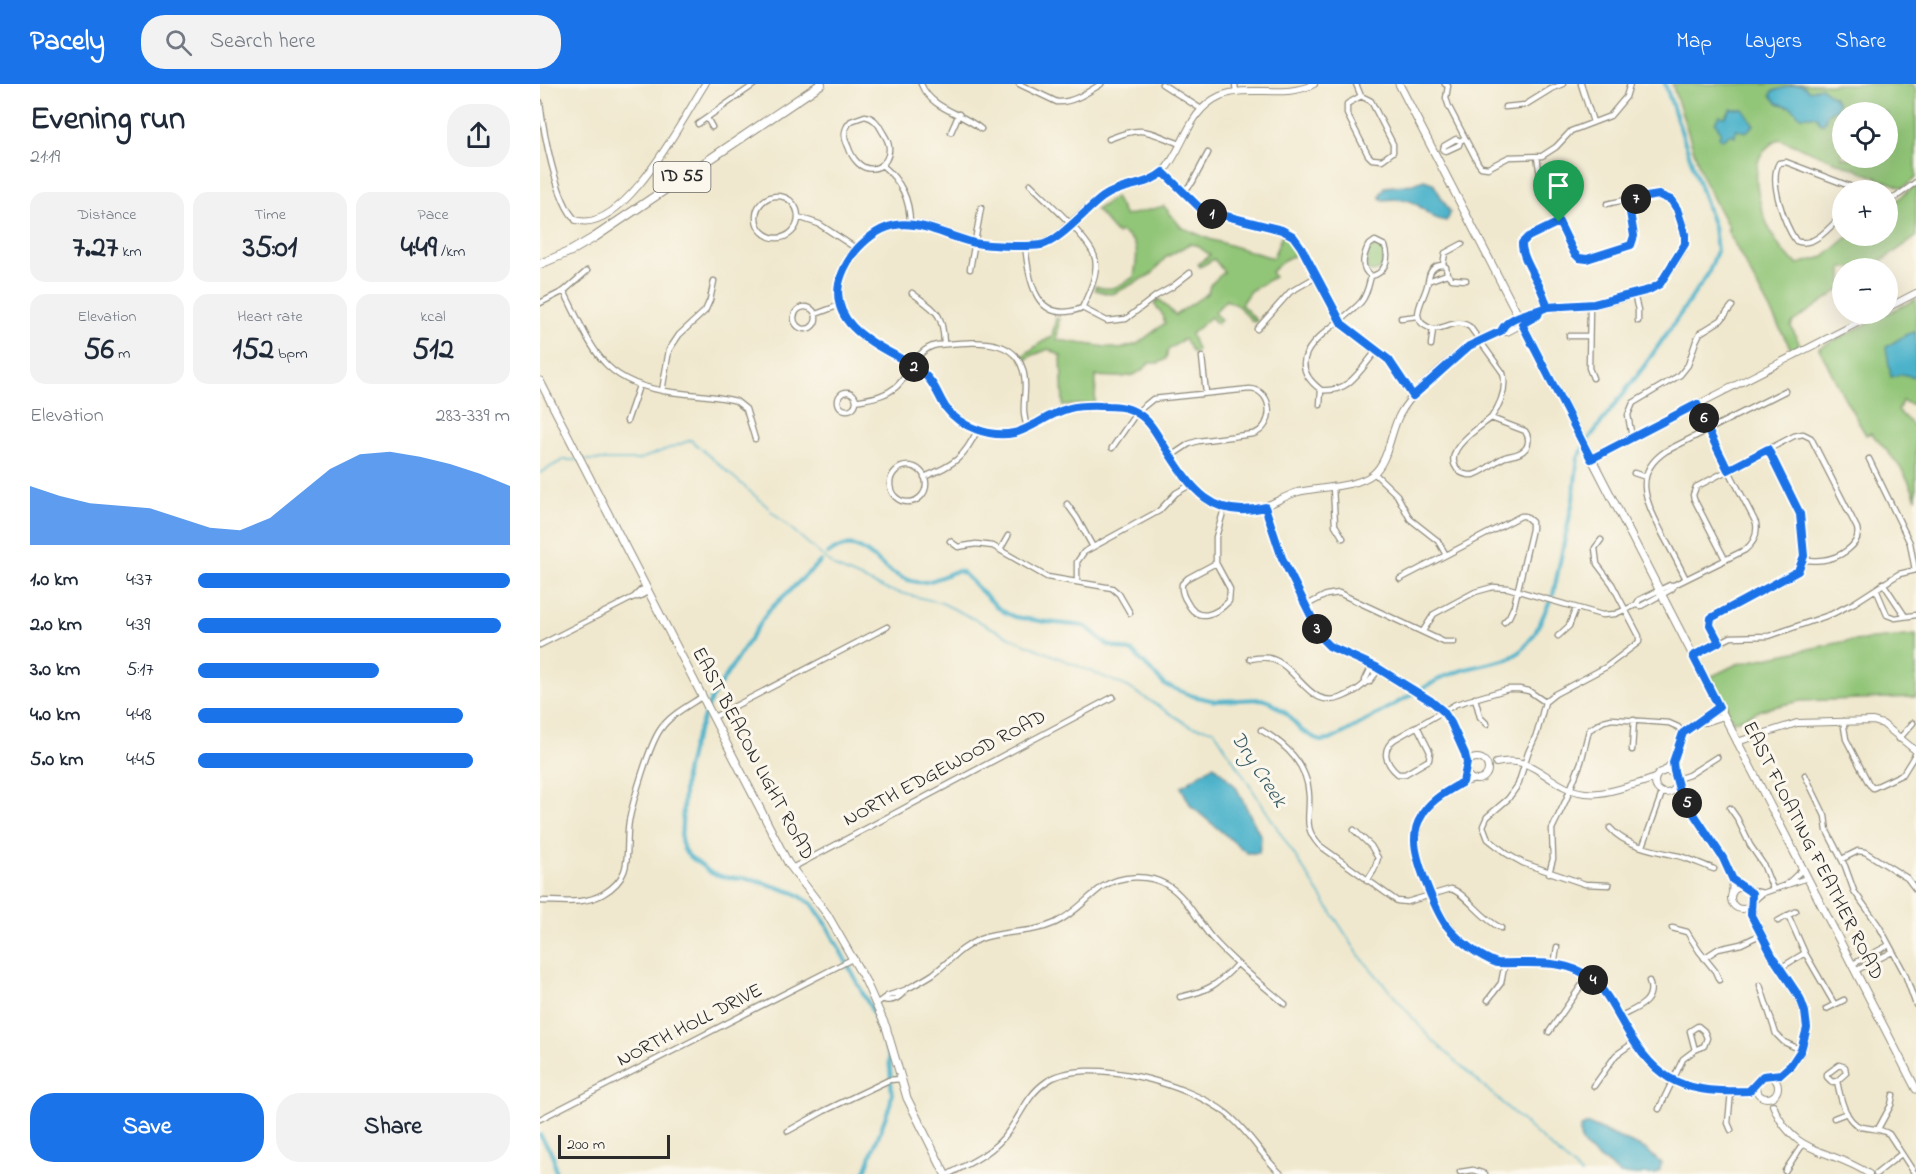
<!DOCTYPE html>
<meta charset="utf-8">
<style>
:root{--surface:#fff;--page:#f2f2f3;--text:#1f2937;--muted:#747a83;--accent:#1a73e8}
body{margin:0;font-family:"Indie Flower",sans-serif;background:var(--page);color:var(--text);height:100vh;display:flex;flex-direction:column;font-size:22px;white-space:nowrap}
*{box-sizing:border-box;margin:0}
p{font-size:20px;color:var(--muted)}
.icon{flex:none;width:33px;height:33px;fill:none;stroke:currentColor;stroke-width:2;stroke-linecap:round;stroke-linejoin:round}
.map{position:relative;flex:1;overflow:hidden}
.panel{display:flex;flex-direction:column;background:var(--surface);width:540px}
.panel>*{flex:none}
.fabs{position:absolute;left:1292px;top:18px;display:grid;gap:12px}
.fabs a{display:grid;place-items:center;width:66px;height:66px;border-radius:50%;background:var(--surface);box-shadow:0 6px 24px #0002;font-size:30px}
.scale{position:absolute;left:18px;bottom:15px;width:112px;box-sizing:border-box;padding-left:6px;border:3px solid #2b2b2b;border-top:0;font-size:16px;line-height:21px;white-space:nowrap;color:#2b2b2b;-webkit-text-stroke:4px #fbf7ec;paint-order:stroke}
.pin{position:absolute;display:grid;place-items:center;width:51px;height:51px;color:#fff;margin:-62px -26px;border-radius:50% 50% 50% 0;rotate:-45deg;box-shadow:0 0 6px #0007}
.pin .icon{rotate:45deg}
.km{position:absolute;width:30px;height:30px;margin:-15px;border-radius:50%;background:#222;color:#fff;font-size:16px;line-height:30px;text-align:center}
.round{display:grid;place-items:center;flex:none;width:63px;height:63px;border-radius:24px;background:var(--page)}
.overview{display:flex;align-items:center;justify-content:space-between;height:102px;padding:0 30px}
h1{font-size:33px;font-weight:800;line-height:45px}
.stats{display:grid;grid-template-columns:repeat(3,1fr);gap:9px;height:102px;padding:6px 30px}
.stats div{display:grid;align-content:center;border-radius:15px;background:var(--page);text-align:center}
.stats b{font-size:30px;font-weight:800}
.stats small{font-size:16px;font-weight:400}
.stats p{font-size:16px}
.chart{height:168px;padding:12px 30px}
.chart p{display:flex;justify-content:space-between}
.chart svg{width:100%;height:108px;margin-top:6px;fill:var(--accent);opacity:.7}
.button{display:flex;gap:12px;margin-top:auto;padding:12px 30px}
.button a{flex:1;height:69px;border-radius:24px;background:var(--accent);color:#fff;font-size:24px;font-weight:800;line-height:69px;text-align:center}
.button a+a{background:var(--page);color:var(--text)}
ul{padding:0 30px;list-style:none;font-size:20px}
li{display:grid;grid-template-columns:96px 72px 1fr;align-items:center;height:45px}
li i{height:15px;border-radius:8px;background:var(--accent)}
header{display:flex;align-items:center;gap:36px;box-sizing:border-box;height:84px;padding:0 30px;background:var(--accent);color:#fff}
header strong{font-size:28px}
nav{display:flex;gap:33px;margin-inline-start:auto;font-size:21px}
.search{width:420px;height:54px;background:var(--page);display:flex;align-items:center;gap:15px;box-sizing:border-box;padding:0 21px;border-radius:24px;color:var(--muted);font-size:22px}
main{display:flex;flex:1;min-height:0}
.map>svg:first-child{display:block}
.green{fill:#91c577;stroke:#5e7851;stroke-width:1.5;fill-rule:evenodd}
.water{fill:#4bb2ca;stroke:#3b6e7a;stroke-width:1.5}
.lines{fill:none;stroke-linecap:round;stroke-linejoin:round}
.stream{stroke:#4bb2ca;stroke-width:1.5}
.canal{stroke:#4bb2ca;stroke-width:4}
.minor-casing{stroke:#8e8a7c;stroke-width:7}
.tertiary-casing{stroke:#8e8a7c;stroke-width:8}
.secondary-casing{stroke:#8e8a7c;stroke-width:9}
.trunk-casing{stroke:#8e8a7c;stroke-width:10}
.minor{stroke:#fff;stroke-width:4.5}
.tertiary{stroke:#fff;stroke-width:6}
.secondary{stroke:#fff;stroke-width:7}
.trunk{stroke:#fff;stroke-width:8}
.route-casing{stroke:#fff;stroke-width:12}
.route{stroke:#1a73e8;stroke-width:8}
.labels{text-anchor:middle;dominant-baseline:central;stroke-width:6;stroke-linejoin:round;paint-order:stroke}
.shield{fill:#fbf7ec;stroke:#696865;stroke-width:1.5}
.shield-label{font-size:18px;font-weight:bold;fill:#2b2b2b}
.street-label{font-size:20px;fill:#2b2b2b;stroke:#fbf7ec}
.water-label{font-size:21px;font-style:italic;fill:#365a63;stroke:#fbf7ec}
</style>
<header>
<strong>Pacely</strong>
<div class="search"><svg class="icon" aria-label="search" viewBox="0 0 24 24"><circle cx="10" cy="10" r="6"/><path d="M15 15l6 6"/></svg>Search here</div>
<nav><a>Map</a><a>Layers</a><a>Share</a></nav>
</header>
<main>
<section class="panel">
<div class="overview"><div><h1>Evening run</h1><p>21:19</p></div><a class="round"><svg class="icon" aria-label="share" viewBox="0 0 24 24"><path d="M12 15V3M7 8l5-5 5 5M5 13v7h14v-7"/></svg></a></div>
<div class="stats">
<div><p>Distance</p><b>7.27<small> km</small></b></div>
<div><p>Time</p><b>35:01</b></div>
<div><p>Pace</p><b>4:49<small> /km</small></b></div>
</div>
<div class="stats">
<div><p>Elevation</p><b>56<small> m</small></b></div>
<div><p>Heart rate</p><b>152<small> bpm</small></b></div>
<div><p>kcal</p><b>512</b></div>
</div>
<div class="chart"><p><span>Elevation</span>283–339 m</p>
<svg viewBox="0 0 160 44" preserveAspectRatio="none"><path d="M0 44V20L10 24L20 27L30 28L40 29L50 33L60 37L70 38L80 33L90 23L100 13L110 7L120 6L130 8L140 11L150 15L160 20V44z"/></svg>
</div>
<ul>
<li><b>1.0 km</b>4:37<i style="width:100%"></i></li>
<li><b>2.0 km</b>4:39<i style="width:97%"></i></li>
<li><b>3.0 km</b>5:17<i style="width:58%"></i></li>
<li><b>4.0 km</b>4:48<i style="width:85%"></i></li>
<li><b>5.0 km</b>4:45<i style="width:88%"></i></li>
</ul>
<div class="button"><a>Save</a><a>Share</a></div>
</section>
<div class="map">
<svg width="1376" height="1090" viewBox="0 0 1376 1090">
<rect width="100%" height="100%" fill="#fbf7ec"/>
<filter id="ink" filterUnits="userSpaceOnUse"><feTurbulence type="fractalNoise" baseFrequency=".0167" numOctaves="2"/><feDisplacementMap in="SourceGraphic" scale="12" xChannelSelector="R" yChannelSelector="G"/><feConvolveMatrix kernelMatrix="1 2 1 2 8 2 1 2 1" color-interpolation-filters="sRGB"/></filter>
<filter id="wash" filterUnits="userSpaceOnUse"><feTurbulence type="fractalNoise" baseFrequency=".008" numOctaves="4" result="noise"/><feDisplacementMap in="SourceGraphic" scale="24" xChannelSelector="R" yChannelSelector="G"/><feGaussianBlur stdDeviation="1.35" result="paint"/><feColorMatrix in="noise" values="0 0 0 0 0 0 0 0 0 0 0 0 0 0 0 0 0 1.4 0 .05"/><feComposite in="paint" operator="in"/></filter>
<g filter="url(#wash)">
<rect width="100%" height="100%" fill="#f0e8ce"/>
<path class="green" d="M1132 0H1373L1376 6V94L1363 104 1239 55C1230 60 1220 68 1218 79 1211 109 1231 165 1258 180L1284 173 1309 152H1347V124L1376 101V153L1331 184H1302V204L1253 238 1251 242 1261 263 1252 267 1187 146 1189 144 1164 97ZM1302 28H1347V74H1302Z
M575 113 585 132 624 122 641 143 669 155 733 174 742 151 751 157 760 169 744 176 731 188 734 193 710 207 701 220 717 237 713 238 698 222 686 216 674 229 681 236 677 240 671 233 651 250 657 266 654 270 644 255 628 266 626 275 619 279H609C596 297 577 293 556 292L555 319 523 322 521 272 509 265 491 272 483 278 480 274 502 258 512 253 516 234 519 235 517 256 580 265 597 260 625 239 621 228 614 220 619 215 635 231 668 209 670 201 684 188 674 175 660 183 658 180 670 171 656 161 649 160 625 174 612 190 575 209 570 210 555 206V202C573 208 578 202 594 193 597 172 602 158 580 148L577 150 556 126Z
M836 161 842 162 845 168 841 185 833 188 829 187 826 182 829 166Z
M1376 215V322L1362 317 1358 327 1376 344V415C1366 386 1351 371 1331 349L1326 351 1304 313 1279 264Z
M1376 551V613L1260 617 1224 625 1193 638 1170 593 1197 580 1302 558Z"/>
<path class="water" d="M1253 1H1262L1270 7 1281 3 1290 11 1293 12 1298 19 1296 25 1288 29 1284 39 1281 40 1276 32H1260L1251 23 1237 19 1231 11 1233 7Z
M1191 25H1203L1214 41 1206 48 1196 45 1195 52 1190 50 1181 56 1179 52 1181 48 1175 38 1179 32 1185 33Z
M884 96 893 99 910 128 909 133 906 137C887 135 883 120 867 116 860 115 850 115 843 116L840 114V111L845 103 873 100Z
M1376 248V293L1361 290 1351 293 1346 263 1367 250Z
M674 681 696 703 721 753 719 769H707L651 722 641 703Z
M1048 1040 1105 1065 1121 1079 1120 1086 1116 1090H1079C1066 1076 1033 1064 1041 1043Z"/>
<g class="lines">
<path class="stream" d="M42 376H98L151 356 229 424
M0 389 23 376H38
M231 427 295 483 348 506 402 519 476 556 588 603 650 642 674 646 819 871 890 954 1041 1090"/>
<path class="canal" d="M288 470C310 453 322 464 340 479 349 488 364 496 377 498 391 500 403 491 417 487L422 488 457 523 466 529 475 533 506 538 544 542 549 545 568 561 593 568 625 601 653 612 675 617 722 615 730 618 747 630 761 646 780 657 790 656 809 646 903 593 926 585 968 575 980 568 994 551 1013 511 1033 416 1038 374 1048 356 1105 281 1168 190 1177 167 1174 143 1125 0
M281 477 228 527 171 615 152 663 145 693 141 756 144 766 149 772 171 789 184 793 211 795 255 809 272 820 285 838 335 932 349 973 352 1009 350 1021 324 1090
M0 1051 13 1071 16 1090"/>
</g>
</g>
<g filter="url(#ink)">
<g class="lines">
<defs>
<path id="minor" d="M381 0C392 26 421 28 441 45
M479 0 517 18C533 19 548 8 561 0
M622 0 661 25
M695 0 696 8
M816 0 821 12 831 17 853 60V68L842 76 832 75 828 71 807 30V20L821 12
M905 0 908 2 906 14 909 23 938 79 941 83 948 84 969 73 1002 72 1016 63 1031 47 1070 32 1086 13 1090 0
M1041 0 1053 38
M0 18C3 45 16 118 36 136
M965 23 985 21 1011 5 1023 0
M325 32C334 34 338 39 342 47 345 52 349 57 349 64 350 82 330 92 317 78 313 74 310 68 308 62 303 53 304 44 311 37Z
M167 34 172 43
M158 40 215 0
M411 48 419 30
M569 55C604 41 606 47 640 60
M920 57 916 55 904 62 903 66 906 67 919 61 920 57 925 54
M997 73 1001 97 1034 169 1039 174 1047 175 1091 161 1094 152 1088 116
M342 81C361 97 370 115 370 140
M623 88 655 120 666 128 742 146 753 152 761 163 802 240 849 276 873 312
M490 100C504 114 551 156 555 174 559 190 548 211 542 224
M643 108 652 99 668 69
M216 133a21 21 0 1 1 42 0a21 21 0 1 1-42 0Z
M1347 116 1356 113 1376 98
M1302 131C1290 143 1274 164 1256 157 1245 141 1228 97 1239 79L1246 78 1320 106
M258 133 279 140 317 165
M835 157 845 162C850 174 845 190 831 192 820 184 823 173 828 162Z
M485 161C489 196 495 242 542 224
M903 181 905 169 922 160
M430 185 441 124
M907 190 912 195 926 196
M888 197 907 190 906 183 903 181C900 181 896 182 894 184 888 188 889 196 887 202 883 218 866 237 893 245 908 244 917 234 930 243L963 289C967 304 960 321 951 334
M24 207C53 265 61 299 131 308 152 311 175 311 196 317L206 325 215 355
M372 209C396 227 403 228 404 260
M1094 210 1098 226V237
M0 219 24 207 47 187
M1050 221 1049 284 1053 294
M1007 223C1004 202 981 176 982 159L988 153 1019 138
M254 234a11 11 0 1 1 22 0a11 11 0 1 1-22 0Z
M542 224 567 237 586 235 616 212 632 203 650 189
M1001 226C1015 219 1030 222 1046 222 1059 221 1106 210 1116 203 1123 198 1143 170 1145 162 1148 148 1139 119 1125 113 1113 108 1081 117 1067 120
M276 230 300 221
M979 233 996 225 1001 226 998 231 982 240
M861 234 878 232
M717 245 750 208 776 193
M1029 252H1049
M891 261 893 245
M662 273 666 309
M781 306C733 270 800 242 821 218 827 211 829 200 831 192
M781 306C810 309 820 286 837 266
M122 307 129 266 139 251 165 227 170 216 174 197
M298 317a9 9 0 1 1 18 0a9 9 0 1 1-18 0Z
M316 317C330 314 344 313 356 303 371 290 375 265 397 261 433 258 485 249 485 302 485 316 481 330 488 344
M780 321 781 306
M1152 323 1163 342 1168 346 1167 340 1157 320
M951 334 985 347C989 353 990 358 986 364 981 371 972 371 965 373 955 377 947 386 936 390 931 392 923 391 919 387 899 368 939 344 951 334Z
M87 337 99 302
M1092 354 1088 331 1093 319 1140 291 1148 281 1156 257 1160 249 1181 236 1192 222
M572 364 597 328 613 315 710 305C734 306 735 344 713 350L658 357 649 360 631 372
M1228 365 1259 426 1264 476
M1329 375 1370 459 1375 486
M350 400a18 18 0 1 1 36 0a18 18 0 1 1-36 0Z
M834 389 857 411 870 435 898 457 906 471
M1094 389 1106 393
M384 393C414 381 424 374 438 345
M793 402 795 441 803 454
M527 420 537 434 553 463
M1061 456 1055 464 1057 480 1072 500 1099 552V558L1066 583 1015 610 1005 618 997 649 988 669 978 701 968 715 947 733 943 742 948 755 967 770 983 779 1045 800 1069 801
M410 457 418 463 436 460 453 462 507 493 572 504 579 510 590 529
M460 466 468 452
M676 479 690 505 689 517C676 531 657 539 647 518 643 512 641 507 642 500L648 494Z
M676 479V453L684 425
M860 495 981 432H985L992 438V445L974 522 969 533 964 538
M1146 495C1138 479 1130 464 1122 449 1107 419 1091 390 1126 367L1245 307
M537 498V478L544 468 619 427 636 409 650 401
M1343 499 1365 532
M1130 501H1134L1132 505 1101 522 1096 521 1099 516Z
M1134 501 1205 466C1214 459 1218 451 1216 439L1168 346
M1336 505 1347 531 1355 534 1376 531
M104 507V510L98 513H94L101 506 108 505
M765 522 786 511 799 509 904 558H914
M883 547 894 530 935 508 953 503 968 504 1062 531 1075 530 1096 521
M1018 552 1029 542 1036 524
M1179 558 1170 537 1175 531 1254 491 1262 482 1264 476C1270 476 1277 477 1283 476 1298 474 1322 462 1317 444L1271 354 1263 350 1254 352 1156 403 1153 411 1154 415 1185 475
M0 561 94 513
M1153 572 1191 553 1229 552 1292 530 1314 519 1359 490 1376 486
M710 575C716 574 723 573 729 574 760 582 769 631 807 611 814 608 821 604 826 598H829L836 589 830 586 825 596 826 598
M935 614 940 633 947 640
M174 633 347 543
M1303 637 1306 655 1329 700 1333 704 1363 690 1376 669
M877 642 890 668 889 676 865 690H858C846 680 840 666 855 655L916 620 968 605H979L989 607 1005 618
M721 646C747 661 768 681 769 712 770 733 763 743 779 761L857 817 867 818 911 805C926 809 941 835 961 844
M1359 655 1373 639
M1092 666 1094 636
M1265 691 1285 732 1287 747 1305 782 1314 807 1339 842 1365 890 1376 921
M1137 695 1149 691 1177 673
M1190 724 1197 734 1210 761 1223 780 1233 805
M1070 744C1085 762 1116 767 1139 772 1151 775 1162 781 1174 785
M814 746 831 762 838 774 834 786 827 797
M1103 762 1122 709
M1302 775 1318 767 1325 768 1367 794 1376 806
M252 784 573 613
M1009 789 1013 775 1012 745 1026 716 1041 678 1049 646 1064 637 1072 635 1129 639 1138 643 1143 649
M1247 800 1263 785
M1210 806 1223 809
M0 817C21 817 44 821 63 810 96 791 84 767 89 737 93 717 109 662 120 646 130 631 148 622 163 612
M1212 818 1223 809 1267 794
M1248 831 1265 869 1295 921
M1238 837 1256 827
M1132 844 1147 848 1159 867 1175 887 1179 896
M1164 874 1178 865 1201 860 1222 850
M1014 881 1017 863
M1311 881 1349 861
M1240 884 1265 869
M1315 887 1352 868
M1220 901 1236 950 1244 958 1261 966
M365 906C374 901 384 896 393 890 409 878 421 863 440 855 465 846 491 850 515 839 534 830 546 815 562 803 581 791 608 790 627 801 646 812 657 836 671 853 693 878 720 899 745 920
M640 913C668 907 678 901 697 880
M948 916 961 899 965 879
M336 920 347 912 365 906C361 913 353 918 345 916
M1286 925 1304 916
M1079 933C1094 925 1117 919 1109 897
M1158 942 1164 947 1167 954 1164 962 1155 966 1150 947Z
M1009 948 1048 892
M1299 981 1305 983 1306 989 1297 997 1292 998 1287 993V990Z
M1297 997C1300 1012 1305 1038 1321 1043 1331 1045 1340 1044 1349 1050L1375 1090
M1054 1002 1076 971 1093 959
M1191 1008 1188 1039 1191 1046
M1119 1025 1143 975 1155 966
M1294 1034 1307 1029
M0 1035 314 874
M1338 1045 1351 1021 1353 1011
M248 1047 284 1027 349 996 361 995
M1245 1087 1263 1060
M920 1088 933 1086 945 1090
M409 1090C430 1079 453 1069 468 1048 481 1031 487 1011 506 998 546 970 650 1001 686 1029 708 1046 721 1071 741 1090
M1336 1090 1361 1070"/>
<path id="tertiary" d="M774 0C745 15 710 0 680 12 647 27 645 64 623 88 609 104 582 101 565 112 546 123 529 142 512 156L504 160C489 163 448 162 433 158 418 155 405 148 391 143 363 135 334 144 316 166 306 178 298 196 299 212 301 256 357 266 385 291 393 299 397 308 403 318 414 338 437 348 459 350 484 352 502 332 525 324 537 320 550 321 563 322 574 322 586 322 596 328 607 334 614 346 621 357 644 391 662 431 711 426 728 424 741 413 758 408 778 403 816 404 833 390 849 377 850 348 860 330 871 309 907 279 926 264 937 257 949 252 961 247L967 248 982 240
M36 136C84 152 144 32 165 0
M1347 224 1376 209
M961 247 963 241 979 233
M1051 375 1335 230
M725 423 742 474 783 556 789 562 836 583 898 621 911 639 925 670 927 679
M1159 638H1166L1184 632
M1197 658 1257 639 1333 637 1343 640 1376 667
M926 685a11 11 0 1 1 22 0a11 11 0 1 1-22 0Z
M956 679C989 672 999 690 1025 703 1047 714 1067 709 1089 702 1099 699 1107 698 1116 693
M1115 698a11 11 0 1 1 22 0a11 11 0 1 1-22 0Z
M1123 688 1133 678 1143 649 1179 623
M932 696C921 698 913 704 904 710 864 735 874 767 888 803 901 836 922 868 957 879 985 880 1019 875 1043 889 1060 899 1069 914 1078 931 1112 993 1137 1011 1209 1007
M1137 701 1140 709 1183 774 1193 796 1192 809
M1191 814a11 11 0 1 1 22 0a11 11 0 1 1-22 0Z
M1211 821C1211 833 1217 840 1223 851 1227 859 1230 868 1235 876 1260 916 1289 951 1241 990
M1216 1003a11 11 0 1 1 22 0a11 11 0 1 1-22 0Z
M1233 1021C1253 1073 1291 1064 1329 1090"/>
<path id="secondary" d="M859 0 1376 1005
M0 297 248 779 287 830 325 896 346 943 367 1014 405 1090"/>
<path id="trunk" d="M0 180 31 167 55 153 281 0"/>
</defs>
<use href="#minor" class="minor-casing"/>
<use href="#tertiary" class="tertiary-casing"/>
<use href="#secondary" class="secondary-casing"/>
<use href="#trunk" class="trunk-casing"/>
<use href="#minor" class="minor"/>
<use href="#tertiary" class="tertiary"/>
<use href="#secondary" class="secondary"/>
<use href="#trunk" class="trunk"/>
</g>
</g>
<g class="lines" filter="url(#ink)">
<defs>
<path id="route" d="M1019 138 988 153 982 159C981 176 1004 203 1007 223 993 229 968 231 961 247L929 262 873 312 849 276 802 240 761 163 753 152 742 146 662 126 623 88C606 103 581 100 563 113 547 124 519 158 501 161 487 163 444 162 431 158 390 147 359 123 322 160 311 170 302 186 299 200 290 250 353 265 383 289 395 299 398 312 406 324 420 343 451 354 474 349 483 347 491 342 499 338 523 324 534 321 561 322 573 322 587 322 597 329 608 335 615 347 621 357 648 398 668 438 725 423L742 474 783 556 789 562 836 583 891 617 903 627 911 639 925 670 927 679 923 698C908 707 889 716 881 733 877 739 875 748 875 755 874 774 895 825 906 841 919 857 938 872 957 879 985 880 1018 875 1043 889 1060 899 1069 914 1078 931 1113 994 1135 1010 1209 1007L1223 992 1241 990 1251 981 1261 966 1267 944 1265 928 1260 914 1234 875 1211 831 1212 809 1193 796 1183 774 1140 709 1134 687 1133 678 1143 649 1179 623 1153 572 1179 558 1170 541 1171 534 1258 487 1264 472 1260 430 1228 365 1188 386 1168 346 1167 340 1157 320 1051 375 982 240 998 231 1000 226 1007 223 1054 220 1109 206 1120 200 1145 160V150L1137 125 1131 116 1119 111 1088 116 1094 152 1091 161 1047 175 1039 174 1034 169 1019 138"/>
</defs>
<use href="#route" class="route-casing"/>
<use href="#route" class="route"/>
</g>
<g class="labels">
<rect class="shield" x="113.5" y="78" width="57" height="30" rx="4.5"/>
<g class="shield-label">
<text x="142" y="93">ID 55</text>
</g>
<g class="street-label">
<text transform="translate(212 670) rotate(62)">EAST BEACON LIGHT ROAD</text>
<text transform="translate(405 685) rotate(-28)">NORTH EDGEWOOD ROAD</text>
<text transform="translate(1272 767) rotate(63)">EAST FLOATING FEATHER ROAD</text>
<text transform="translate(150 942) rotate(-27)">NORTH HOLL DRIVE</text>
</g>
<g class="water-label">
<text transform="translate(718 686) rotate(57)">Dry Creek</text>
</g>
</g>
</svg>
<div class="fabs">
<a><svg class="icon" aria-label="locate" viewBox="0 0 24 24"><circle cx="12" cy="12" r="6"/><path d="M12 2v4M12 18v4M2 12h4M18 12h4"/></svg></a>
<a>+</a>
<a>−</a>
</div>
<div class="scale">200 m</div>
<div class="pin" style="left:1019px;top:138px;background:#1e9e55"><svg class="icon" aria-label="arrive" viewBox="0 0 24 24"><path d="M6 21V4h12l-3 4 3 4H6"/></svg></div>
<b class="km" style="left:672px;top:130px">1</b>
<b class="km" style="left:374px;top:283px">2</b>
<b class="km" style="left:777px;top:545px">3</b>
<b class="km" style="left:1053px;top:896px">4</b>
<b class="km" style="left:1147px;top:719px">5</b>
<b class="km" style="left:1164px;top:334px">6</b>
<b class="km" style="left:1096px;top:115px">7</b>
</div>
</main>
